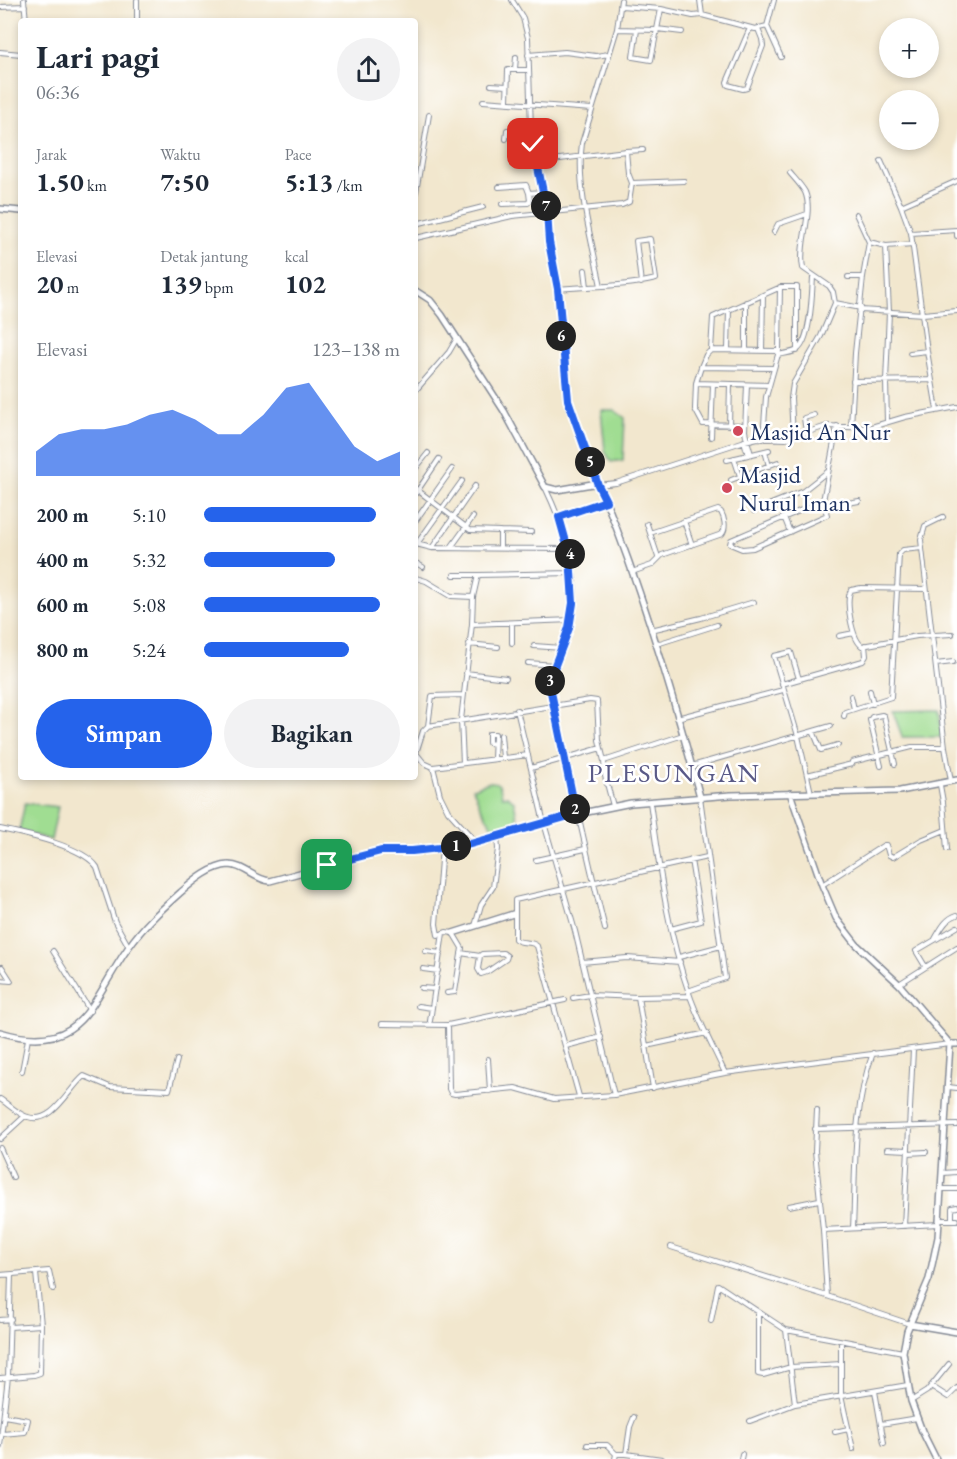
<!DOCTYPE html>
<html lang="id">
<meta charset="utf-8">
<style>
:root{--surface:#fff;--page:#f2f2f3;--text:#1f2937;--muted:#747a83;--accent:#2563eb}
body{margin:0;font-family:"EB Garamond",serif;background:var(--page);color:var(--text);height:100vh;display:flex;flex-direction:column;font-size:22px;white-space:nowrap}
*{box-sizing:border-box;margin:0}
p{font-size:20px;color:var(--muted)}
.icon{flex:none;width:33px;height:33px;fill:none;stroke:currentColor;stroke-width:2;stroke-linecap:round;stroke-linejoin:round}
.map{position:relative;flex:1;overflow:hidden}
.panel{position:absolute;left:18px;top:18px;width:400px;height:762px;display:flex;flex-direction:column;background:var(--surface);border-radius:6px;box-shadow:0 3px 9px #0003}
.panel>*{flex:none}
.buttons{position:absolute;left:879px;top:18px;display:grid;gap:12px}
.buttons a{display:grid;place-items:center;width:60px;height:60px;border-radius:50%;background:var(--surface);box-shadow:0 3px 9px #0003;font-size:30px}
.pin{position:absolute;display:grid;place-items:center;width:51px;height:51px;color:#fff;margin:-26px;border-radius:12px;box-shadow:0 3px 9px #0006}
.km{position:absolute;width:30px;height:30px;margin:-15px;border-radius:50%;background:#222;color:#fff;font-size:16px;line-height:30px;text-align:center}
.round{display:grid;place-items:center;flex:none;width:63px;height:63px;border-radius:32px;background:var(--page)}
.summary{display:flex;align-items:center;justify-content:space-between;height:102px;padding:0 18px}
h1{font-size:33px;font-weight:700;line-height:45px}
.stats{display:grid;grid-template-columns:repeat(3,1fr);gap:9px;height:102px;padding:6px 18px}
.stats div{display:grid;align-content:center}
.stats b{font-size:26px;font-weight:700}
.stats small{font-size:16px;font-weight:400}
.stats p{font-size:16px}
.chart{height:168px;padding:12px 18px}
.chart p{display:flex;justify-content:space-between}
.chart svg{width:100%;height:108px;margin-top:6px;fill:var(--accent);opacity:.7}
.action{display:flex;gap:12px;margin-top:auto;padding:12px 18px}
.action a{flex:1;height:69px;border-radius:36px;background:var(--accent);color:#fff;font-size:24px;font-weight:700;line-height:69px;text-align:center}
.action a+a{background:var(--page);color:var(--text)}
ul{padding:0 18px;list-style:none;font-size:20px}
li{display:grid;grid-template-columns:96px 72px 1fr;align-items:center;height:45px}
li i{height:15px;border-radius:8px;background:var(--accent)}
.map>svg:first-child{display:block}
.green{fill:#a0dd92;stroke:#5e8678;stroke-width:1.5}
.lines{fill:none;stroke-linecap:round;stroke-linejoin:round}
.street-casing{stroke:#868b96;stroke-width:6}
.secondary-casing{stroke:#868b96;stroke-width:8}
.street{stroke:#fff;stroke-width:4}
.secondary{stroke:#fff;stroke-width:5}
.route-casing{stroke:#fff;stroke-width:12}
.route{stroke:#2563eb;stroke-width:8}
.poi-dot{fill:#d1495b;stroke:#fff;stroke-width:2}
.labels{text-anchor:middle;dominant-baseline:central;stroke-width:5;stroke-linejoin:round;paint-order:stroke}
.poi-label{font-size:24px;fill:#1b2f5e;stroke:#fff;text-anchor:start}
.quarter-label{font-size:27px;letter-spacing:1.5px;fill:#5a5a87;stroke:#fff}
</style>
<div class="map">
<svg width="957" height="1459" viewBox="0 0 957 1459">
<rect width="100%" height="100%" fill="#fff"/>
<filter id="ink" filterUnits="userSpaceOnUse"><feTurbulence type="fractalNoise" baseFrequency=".0167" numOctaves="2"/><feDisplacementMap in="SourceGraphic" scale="12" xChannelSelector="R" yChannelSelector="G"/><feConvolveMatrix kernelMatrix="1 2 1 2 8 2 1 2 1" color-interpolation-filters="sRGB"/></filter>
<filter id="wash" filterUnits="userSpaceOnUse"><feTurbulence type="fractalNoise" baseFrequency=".008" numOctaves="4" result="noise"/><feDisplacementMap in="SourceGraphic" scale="24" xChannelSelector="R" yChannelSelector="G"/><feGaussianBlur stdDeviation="1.35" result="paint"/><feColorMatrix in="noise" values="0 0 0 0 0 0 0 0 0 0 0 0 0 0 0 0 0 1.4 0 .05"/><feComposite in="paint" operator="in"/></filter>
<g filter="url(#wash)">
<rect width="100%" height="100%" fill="#f2e7ce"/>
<path class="green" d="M601 410H614L625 418 623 460 611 462 605 451Z
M939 710 942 737H902L893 711Z
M490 782C501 782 500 787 502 796H507L514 801 518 823 495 831 480 806 473 788Z
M25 803 58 807 51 840 19 831Z"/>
</g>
<g filter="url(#ink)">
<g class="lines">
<defs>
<path id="street" d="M24 0 26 21
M512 0 523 18 528 38 531 129 535 162 547 211 549 242 558 289 569 400 598 485 616 483 745 441 758 438 786 439 827 426 868 428 905 417 957 407
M700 0 702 15
M774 0 767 26 781 57
M621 6 661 9 693 16 702 15 755 29 767 26
M0 7 25 6
M137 21V0
M750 28 727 82 728 85 743 89 747 88 763 46 762 39 758 29
M617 29 656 30
M657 29 682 32
M637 30 633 57 651 60 661 9
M0 52 21 54
M528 55 565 52 596 56 609 54
M515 69 516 57
M491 85 507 86
M483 101 592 109
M507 101 508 70H528
M506 139 507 130 531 129
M626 151 643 150
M881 161 901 206 911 233 927 351 937 410
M790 173C795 179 801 185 805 192 814 213 798 244 803 268L829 286 833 292 835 303 821 336 793 384 791 398 793 437
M632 183 684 181
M499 187 526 185 529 193 542 192
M416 192 429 115
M502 204 528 203 530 201 529 193
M901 206 957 181
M856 214 869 242
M416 224 483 207
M957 230V236
M774 232 778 224 807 214
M911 233 957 230
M416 238 512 216 622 205 629 202 632 183 628 173 626 151 535 162
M886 246 889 312 886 381 887 422
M585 270 587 287
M848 277H863
M601 286C592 242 576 187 582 143L617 29 621 0
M558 289C591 286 623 287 656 279L650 239 636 241 641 283
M835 303 861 308
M861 310 923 314 957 311
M711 350 713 317 781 287H797V351
M728 350 729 310
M746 350V302
M762 351 763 295
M910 353 927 351
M779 355C784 353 793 353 797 350 811 341 812 293 813 277
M701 367 706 355 711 350 779 351
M853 381 932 380
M696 383 701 367 774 368
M416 390 449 352 456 340
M729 425 730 384
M745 425 703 424 695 409 696 383 769 385
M851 427 855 353 863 277 869 242 886 246 913 244
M806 432 804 418 814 415
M711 437 713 384
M763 439 766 397 779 351 780 287
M747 440 745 431 747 385
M747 440 751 454
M744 441 748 455
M765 451 769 466
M734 458 740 476
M727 460 769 450
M416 468 428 453
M731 480 778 462
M545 487C565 529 584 582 569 628 563 647 548 669 550 689 552 711 560 734 565 756 578 814 591 872 605 929
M416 489 470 530 500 531V548
M416 493 439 459
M823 501 731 540 730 544 742 549 753 548 827 515 823 501 837 426
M826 507 859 501
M754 511 803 491 827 472
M559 517 606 501
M784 517 790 532
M943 517 925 526 921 540 945 747 951 781
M416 520 452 469
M684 521 692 545
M647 524 658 557
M500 531 531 532
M416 544 432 548 568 549
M416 545 462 481
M452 546 473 517
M432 548 475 486
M416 563 423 567
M632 572 652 565 662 555 722 534C727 528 724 517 721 512L718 510 650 533
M454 575H478
M416 578 426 581 451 596 473 597
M926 589 861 588 851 590C845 601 852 639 862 646L917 636 952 634
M512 623V643
M472 624 572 620
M651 630 701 618 754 602
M839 636 854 633
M655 642 660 643 717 625
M469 644 498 647
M534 646 562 648
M528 663 555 665
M936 664 953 662
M466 673 506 678
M799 679 791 652 774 656 798 736 811 793
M782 684 863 661 866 656 865 645
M870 691 873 704
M851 696 854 709
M517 710 544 823 575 931 614 1095
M844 716 845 712 891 697 899 554 903 550 922 548
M677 718 783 690
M428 726 432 696 463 695
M813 731 821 750 838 745
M501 735 503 758
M528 755 433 767 424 763 416 753 423 731 428 726 590 700 597 701 599 740 604 761 683 735
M494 759 495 734H489V743L494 744
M604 761 605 776 613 806
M852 762 912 747H945
M463 763 461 720 472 624 473 597 478 575 572 573
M692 766 831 726
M881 766 870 720 872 717 882 715 884 716 895 764
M433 767 440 795 448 811 476 842
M531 768 601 748
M807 775 852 764
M940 785 943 802 947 849
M650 802C659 866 667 931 689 993 698 1020 713 1047 725 1073
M0 829C25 834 83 846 97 867L115 922 129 947
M442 847 436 924 438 935 446 932 453 933 462 948 455 992 447 993
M536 860 585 849
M822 885 884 845H886L889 855 893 857 921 840 945 830
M475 926 481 905 493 887 498 849 497 837
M671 929 701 921 691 860
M935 939C941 929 945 919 957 915
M53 951 90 1011
M425 951 441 953
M461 953 480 956 482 954 503 953 507 956 506 959 487 972 481 974 478 969 480 956
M679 957 721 946
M582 962 627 958 680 962
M925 966 916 951 957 927
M423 969 438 971
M0 980 11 981 2 967
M899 984 957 947
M421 988 435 989
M688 991 725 978 700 797
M638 997 653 1088
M573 998 590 995 638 997 690 996
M418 1006 432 1008
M430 1021 443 933
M382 1024 448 1025 565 1000
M448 1025 449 1089 451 1093 455 1094 515 1088 554 1099 614 1095 725 1073 950 1044
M566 1046 601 1037
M646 1046 707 1033
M488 1059 490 1091
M22 1071 28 1039
M948 1087 957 1088
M579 1096 537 946C531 940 521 945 515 939V900L707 857
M0 1099C8 1104 19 1115 28 1117 53 1125 68 1089 84 1076L110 1087 169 1090 177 1060
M817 1110 815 1151 823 1230 827 1296 910 1324
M815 1129 957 1125
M0 1139 25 1116
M0 1148 13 1177
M887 1149 908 1150
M908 1153 926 1152
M943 1173 957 1172
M942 1189H957
M789 1206 819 1200
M940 1220H957
M952 1220V1208L957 1207
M904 1226 913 1050
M853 1228C856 1171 852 1108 873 1053
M823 1230 939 1224
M671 1247 827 1296
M0 1275 49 1271 53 1289
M758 1312V1374L763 1375 791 1367 841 1364
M0 1320 11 1319
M711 1321 718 1285 786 1330 903 1352
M10 1327 41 1325
M786 1330 795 1404
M841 1341V1396L853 1449
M0 1378 34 1375 40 1373 41 1325 36 1273
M931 1386 948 1397 957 1388
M875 1391 884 1443
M911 1401 927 1391 949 1364
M750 1421 795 1404 908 1385
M881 1424 917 1418
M835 1432 848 1429
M2 1434 25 1432 28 1420 4 1416
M587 1445H607L616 1454
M0 1446 8 1377 11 1275
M626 1454 630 1427 634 1417
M615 1459 616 1454H626L662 1459
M741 1459 742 1454"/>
<path id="secondary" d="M0 209 21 211
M416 291 430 300 442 315 504 411 545 487 557 490 592 484 598 485 602 491C642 590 673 694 700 797
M790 793 822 885 836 918 856 944 899 984 950 1044
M453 933 513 914
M0 1032C83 1057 90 1002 128 948 143 926 162 909 181 892 194 881 211 866 229 865 244 865 255 880 270 881L381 851H413L467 845 563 817 631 803 731 795 900 791 957 780
M910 1324 957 1332
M936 1459 922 1431 911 1401 903 1352 907 1331 929 1279 938 1237 950 1044H957"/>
</defs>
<use href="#street" class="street-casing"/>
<use href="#secondary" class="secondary-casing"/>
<use href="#street" class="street"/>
<use href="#secondary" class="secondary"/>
</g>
</g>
<g class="lines" filter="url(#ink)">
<defs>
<path id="route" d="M327 865 381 851H412L467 845 576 814 550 687 555 665 569 628 573 603 570 556 559 517 606 501 598 485 568 400 558 289 549 242 547 211 533 144"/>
</defs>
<use href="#route" class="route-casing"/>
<use href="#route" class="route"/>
</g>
<g class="poi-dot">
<circle cx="738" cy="431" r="6"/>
<circle cx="727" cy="488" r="6"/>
</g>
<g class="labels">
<g class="poi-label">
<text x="750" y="431">Masjid An Nur</text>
<text x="739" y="474">Masjid<tspan x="739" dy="28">Nurul Iman</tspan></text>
</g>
<g class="quarter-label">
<text x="674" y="772">PLESUNGAN</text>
</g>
</g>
</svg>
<div class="buttons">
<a>+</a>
<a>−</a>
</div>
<div class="pin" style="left:327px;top:865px;background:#1e9e55"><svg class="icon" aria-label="arrive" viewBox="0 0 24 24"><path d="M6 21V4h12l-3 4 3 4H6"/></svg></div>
<div class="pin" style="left:533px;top:144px;background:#d93025"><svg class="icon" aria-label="check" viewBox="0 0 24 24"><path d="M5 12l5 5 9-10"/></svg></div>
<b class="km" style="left:456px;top:846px">1</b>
<b class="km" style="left:575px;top:809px">2</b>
<b class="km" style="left:550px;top:681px">3</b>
<b class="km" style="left:570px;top:554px">4</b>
<b class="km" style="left:590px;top:462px">5</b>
<b class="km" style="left:561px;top:336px">6</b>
<b class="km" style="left:546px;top:206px">7</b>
<section class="panel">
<div class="summary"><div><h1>Lari pagi</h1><p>06:36</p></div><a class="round"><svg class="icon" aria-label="share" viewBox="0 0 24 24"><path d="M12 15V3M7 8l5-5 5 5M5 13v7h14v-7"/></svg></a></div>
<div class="stats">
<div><p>Jarak</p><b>1.50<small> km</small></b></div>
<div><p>Waktu</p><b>7:50</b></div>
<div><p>Pace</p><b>5:13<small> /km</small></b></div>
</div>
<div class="stats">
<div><p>Elevasi</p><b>20<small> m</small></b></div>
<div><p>Detak jantung</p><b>139<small> bpm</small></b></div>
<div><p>kcal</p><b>102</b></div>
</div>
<div class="chart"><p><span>Elevasi</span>123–138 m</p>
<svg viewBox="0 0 160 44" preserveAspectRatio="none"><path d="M0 44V34L10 27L20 25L30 25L40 23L50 19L60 17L70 21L80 27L90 27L100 19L110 8L120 6L130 19L140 32L150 38L160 34V44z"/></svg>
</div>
<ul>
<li><b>200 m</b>5:10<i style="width:88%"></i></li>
<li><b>400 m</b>5:32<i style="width:67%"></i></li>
<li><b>600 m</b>5:08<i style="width:90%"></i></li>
<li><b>800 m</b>5:24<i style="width:74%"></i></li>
</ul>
<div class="action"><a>Simpan</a><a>Bagikan</a></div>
</section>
</div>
